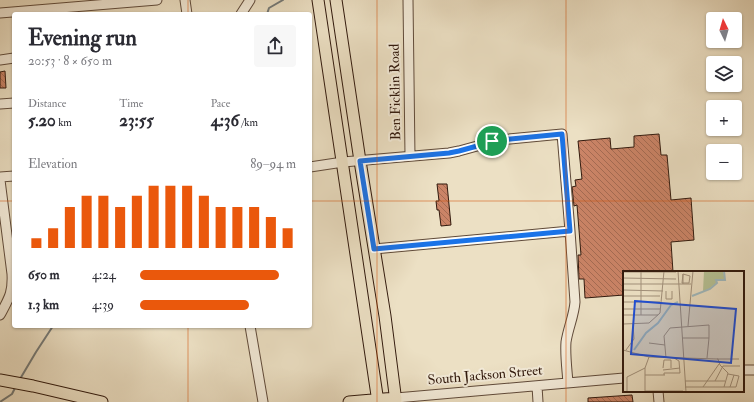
<!DOCTYPE html>
<meta charset="utf-8">
<style>
:root{--surface:#fff;--page:#f7f7f7;--text:#2b2b33;--muted:#7c7c81;--accent:#ea580c}
body{margin:0;font-family:"IM FELL Double Pica",serif;background:var(--page);color:var(--text);height:100vh;display:flex;flex-direction:column;font-size:15px;white-space:nowrap}
*{box-sizing:border-box;margin:0}
p{font-size:13px;color:var(--muted)}
.icon{flex:none;width:22px;height:22px;fill:none;stroke:currentColor;stroke-width:2;stroke-linecap:round;stroke-linejoin:round}
.map{position:relative;flex:1;overflow:hidden}
.side{position:absolute;left:12px;top:12px;width:300px;height:316px;display:flex;flex-direction:column;background:var(--surface);border-radius:4px;box-shadow:0 1px 3px #0004}
.side>*{flex:none}
.needle{width:26px;rotate:355deg}
.controls{position:absolute;left:706px;top:12px;display:grid;gap:8px}
.controls a{display:grid;place-items:center;width:36px;height:36px;border-radius:4px;background:var(--surface);box-shadow:0 1px 3px #0004;font-size:20px}
.pin{position:absolute;display:grid;place-items:center;width:34px;height:34px;color:#fff;margin:-17px;border:2px solid #fff;border-radius:50%;box-shadow:0 1px 4px #0007}
.round{display:grid;place-items:center;flex:none;width:42px;height:42px;border-radius:4px;background:var(--page)}
.summary{display:flex;align-items:center;justify-content:space-between;height:68px;padding:0 16px}
h1{font-size:22px;font-weight:700;line-height:30px}
.stats{display:grid;grid-template-columns:repeat(3,1fr);gap:6px;height:68px;padding:4px 16px}
.stats div{display:grid;align-content:center}
.stats b{font-size:17px;font-weight:700}
.stats small{font-size:11px;font-weight:400}
.stats p{font-size:11px}
.chart{height:112px;padding:8px 16px}
.chart p{display:flex;justify-content:space-between}
.chart svg{width:100%;height:72px;margin-top:4px;stroke:var(--accent);stroke-width:6}
ul{padding:0 16px;list-style:none;font-size:13px}
li{display:grid;grid-template-columns:64px 48px 1fr;align-items:center;height:30px}
li i{height:10px;border-radius:5px;background:var(--accent)}
.map>svg:first-child{display:block}
.lines{fill:none;stroke-linecap:round;stroke-linejoin:round}
.stream{stroke:#747a78;stroke-width:2}
.building{fill:url(#building-back-hatch);stroke:#31190d}
.minor-casing{stroke:#604b3b;stroke-width:11}
.major-casing{stroke:#31190d;stroke-width:13}
.minor{stroke:#f3ebd9;stroke-width:9}
.major{stroke:#ece0c4;stroke-width:11}
.route-casing{stroke:#fff;stroke-width:8}
.route{stroke:#1a73e8;stroke-width:5}
.grid{fill:none;stroke:#d6530c;stroke-width:1;stroke-opacity:0.55}
.labels{text-anchor:middle;dominant-baseline:central;stroke-width:4;stroke-linejoin:round;paint-order:stroke}
.street-label{font-size:14px;fill:#31190d;stroke:#f3ebd9}
.inset-river{fill:none;stroke:#a0bac0;stroke-width:2}
.inset-road{fill:none;stroke:#a1907b;stroke-width:1}
.view{fill:#1d4ed8;fill-opacity:0.15;stroke:#1d4ed8;stroke-width:2}
.inset-edge{fill:none;stroke:#31190d;stroke-width:2}
</style>
<div class="map">
<svg width="754" height="402" viewBox="0 0 754 402">
<defs>
<pattern id="building-back-hatch" width="6" height="6" patternUnits="userSpaceOnUse"><rect width="6" height="6" fill="#cb8467"/><path d="M-1 5l2 2M0 0l6 6M5-1l2 2" fill="none" stroke="#a56b53"/></pattern>
</defs>
<rect width="100%" height="100%" fill="#ece0c4"/>
<filter id="stains"><feTurbulence type="fractalNoise" baseFrequency=".005" numOctaves="4"/><feColorMatrix values="0 0 0 0 .2 0 0 0 0 .09 0 0 0 0 .02 0 0 0 .5 -.17"/></filter>
<radialGradient id="worn" r=".72"><stop offset=".6" stop-color="#630" stop-opacity="0"/><stop offset="1" stop-color="#630" stop-opacity=".3"/></radialGradient>
<g class="lines">
<path class="stream" d="M267 14 269 8 283 0
M20 379 36 352 53 326
M0 402 12 394 16 386"/>
</g>
<path class="building" d="M5 71 6 88H0V72Z
M659 134 661 155H667L671 200 691 198 694 240 671 242 673 272H624V295L585 298 584 279H579L578 255H581L577 205 574 206 572 187 576 186 575 180 582 179 578 141 610 138 611 149 634 147V136Z
M437 184H447L451 225 441 226 439 210H437L436 201H439Z
M632 395 633 402H588V398Z"/>
<g class="lines">
<defs>
<path id="minor" d="M185 0 187 14
M408 0 410 156
M0 13 157 0
M241 14 250 0
M0 60 14 58
M0 104 14 103
M310 167 343 162 449 153 459 151 499 140 562 134 570 231 374 249
M0 177 14 176
M0 180 12 274C13 293 9 298 0 315
M250 326 263 402
M743 370H754
M568 383C567 369 565 355 566 342 568 328 574 316 575 302L570 231
M537 386 538 402
M658 391 659 402
M396 398 624 378"/>
<path id="major" d="M318 0 378 402
M336 0 360 161 385 316 396 402
M0 380 33 386 102 402
M349 402 396 398"/>
</defs>
<use href="#minor" class="minor-casing"/>
<use href="#major" class="major-casing"/>
<use href="#minor" class="minor"/>
<use href="#major" class="major"/>
</g>
<g class="lines">
<defs>
<path id="route" d="M562 134 570 231 374 249 360 161 449 153 459 151 499 140Z"/>
</defs>
<use href="#route" class="route-casing"/>
<use href="#route" class="route"/>
</g>
<path class="grid" d="M188 0V14M377 0V402M566 0V402M0 201H14M310 201H754M188 326V402"/>
<g class="labels">
<g class="street-label">
<text transform="translate(395 92) rotate(-91)">Ben Ficklin Road</text>
<text transform="translate(485 375) rotate(-5)">South Jackson Street</text>
</g>
</g>
<g transform="translate(623 271)">
<rect width="121" height="121" fill="#ece0c4"/>
<path d="M81 0H100L102 8H93V12L86 18 80 20Z" fill="#b6c295"/>
<path class="inset-river" d="M69 25 87 18 94 12 93 9H102L101 0M11 79 23 62 35 52 48 34 55 31"/>
<path class="inset-road" d="M55 0 63 121M0 1H53M0 7 53 8M0 13H68M60 13V3L67 5 66 12H59L60 3M0 19 40 20M43 20V28H49V20M0 25H37M0 31H37M0 38H37M0 44H35M18 44V0M0 53 26 52 37 42 41 0M65 55 70 0M26 72 42 74M0 79 26 86 61 87M3 79 11 68 10 53M43 87 41 65 47 57 86 54V67H59M61 87 95 88 97 94 105 102 101 116M84 87 86 67M94 88H116M22 97V121M40 97 41 89H48V97M40 99 57 97M22 104H42M41 104V102H57L56 90 51 87M62 110H102M92 110 100 95H117M62 116H113L116 105 105 103M80 116 96 93M107 116 111 104M22 120H60M4 121V106L22 97 26 86"/>
<path class="view" d="M12 30 113 38 108 92 8 83Z"/>
<rect width="121" height="121" class="inset-edge"/>
</g>
<rect width="100%" height="100%" filter="url(#stains)"/>
<rect width="100%" height="100%" fill="url(#worn)"/>
</svg>
<div class="controls">
<a><svg class="needle" viewBox="-14 -14 28 28"><path d="M0-13l5 13h-10z" fill="#e53935"/><path d="M0 13l5-13h-10z" fill="#7c7c81"/></svg></a>
<a><svg class="icon" aria-label="layers" viewBox="0 0 24 24"><path d="M12 4l9 5-9 5-9-5zM3 14l9 5 9-5"/></svg></a>
<a>+</a>
<a>−</a>
</div>
<div class="pin" style="left:492px;top:141px;background:#1e9e55"><svg class="icon" aria-label="arrive" viewBox="0 0 24 24"><path d="M6 21V4h12l-3 4 3 4H6"/></svg></div>
<section class="side">
<div class="summary"><div><h1>Evening run</h1><p>20:53 · 8 × 650 m</p></div><a class="round"><svg class="icon" aria-label="share" viewBox="0 0 24 24"><path d="M12 15V3M7 8l5-5 5 5M5 13v7h14v-7"/></svg></a></div>
<div class="stats">
<div><p>Distance</p><b>5.20<small> km</small></b></div>
<div><p>Time</p><b>23:55</b></div>
<div><p>Pace</p><b>4:36<small> /km</small></b></div>
</div>
<div class="chart"><p><span>Elevation</span>89–94 m</p>
<svg viewBox="0 0 160 44" preserveAspectRatio="none"><path d="M5 44V38M15 44V32M25 44V19M35 44V12M45 44V12M55 44V19M65 44V12M75 44V6M85 44V6M95 44V6M105 44V12M115 44V19M125 44V19M135 44V19M145 44V25M155 44V32"/></svg>
</div>
<ul>
<li><b>650 m</b>4:24<i style="width:89%"></i></li>
<li><b>1.3 km</b>4:39<i style="width:70%"></i></li>
</ul>
</section>
</div>
